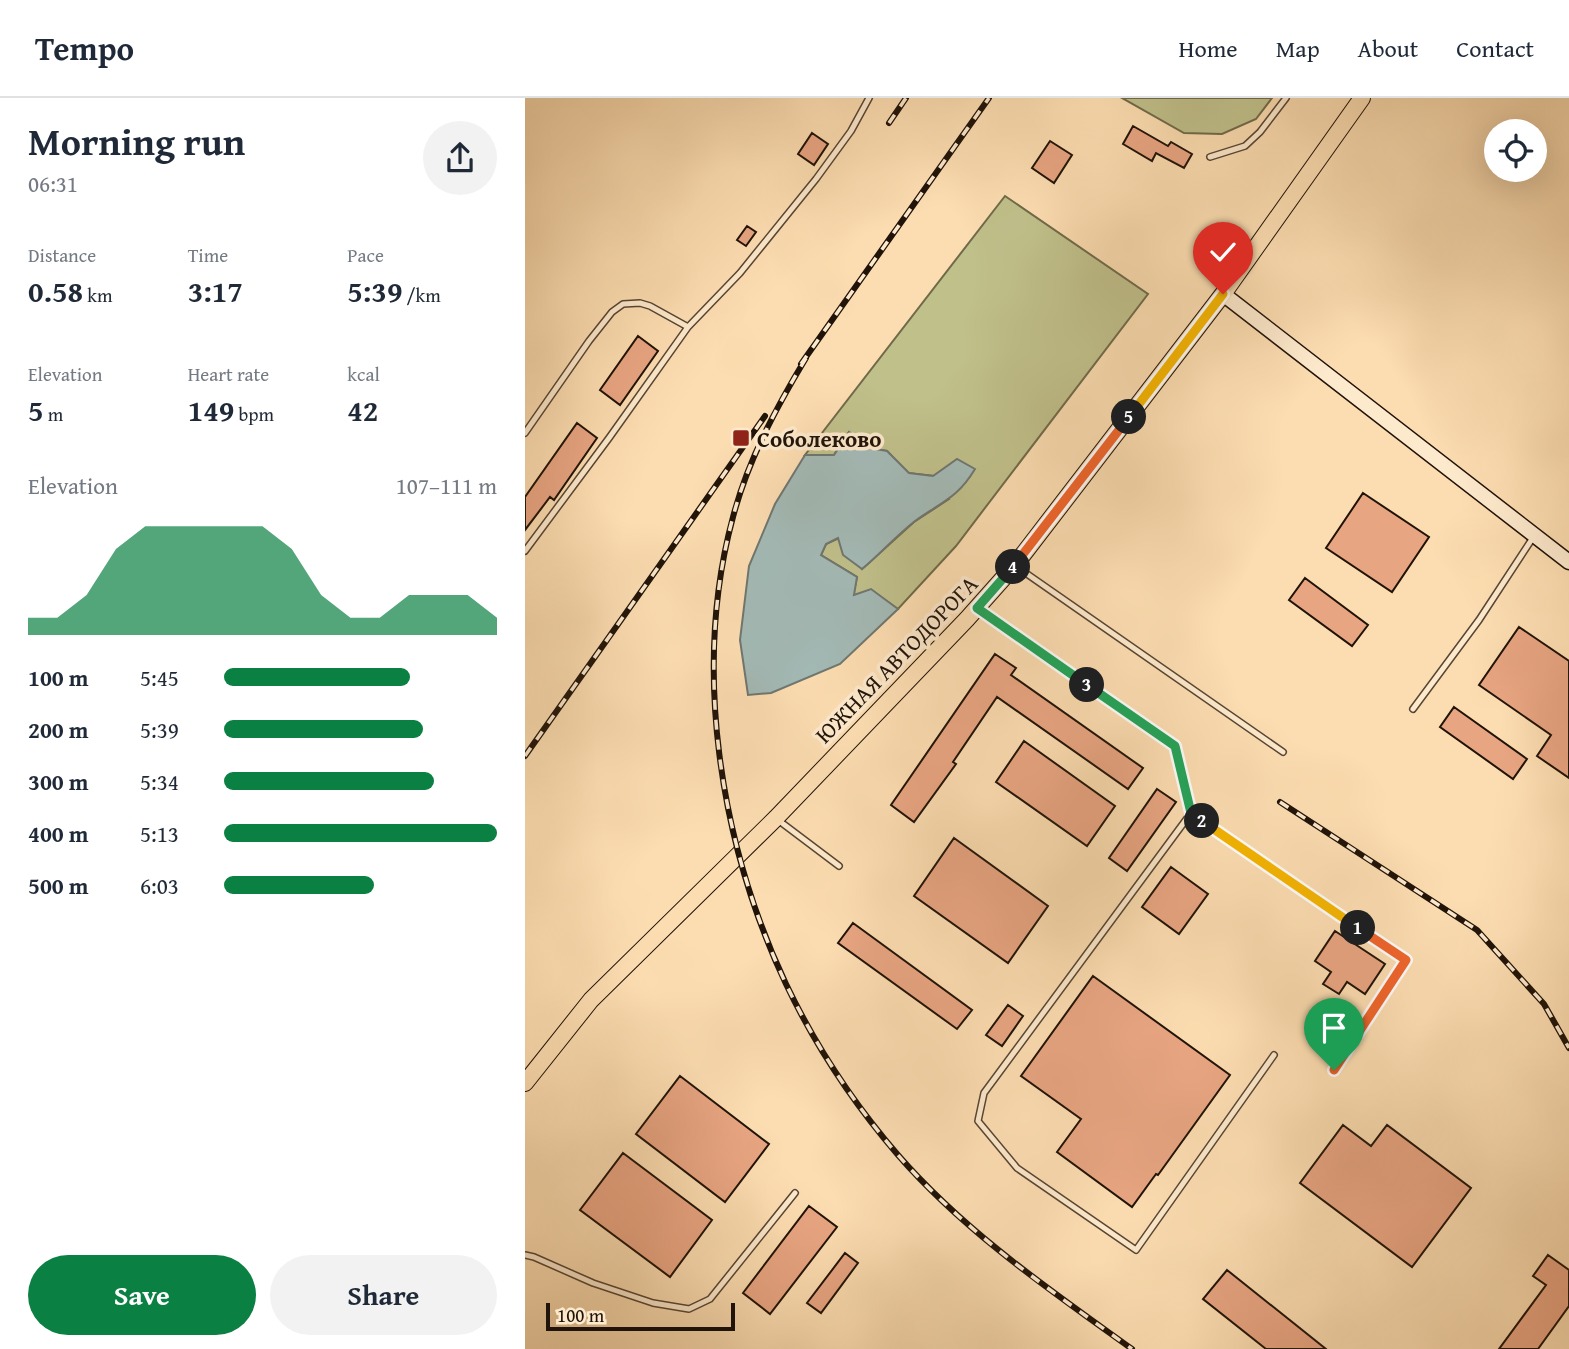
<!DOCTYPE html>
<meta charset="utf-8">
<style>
:root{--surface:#fff;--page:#f2f2f3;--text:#1f2937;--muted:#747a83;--line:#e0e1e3;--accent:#0b8043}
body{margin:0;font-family:"Gentium Book Plus",serif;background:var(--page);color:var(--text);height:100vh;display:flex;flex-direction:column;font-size:26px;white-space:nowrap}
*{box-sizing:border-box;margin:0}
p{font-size:23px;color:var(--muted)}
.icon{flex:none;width:38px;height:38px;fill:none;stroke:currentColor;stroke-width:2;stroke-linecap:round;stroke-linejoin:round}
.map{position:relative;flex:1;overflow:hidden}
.drawer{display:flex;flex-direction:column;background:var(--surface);width:525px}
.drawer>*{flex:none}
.fabs{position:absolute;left:959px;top:21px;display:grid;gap:14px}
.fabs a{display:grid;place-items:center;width:63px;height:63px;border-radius:50%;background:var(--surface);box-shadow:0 7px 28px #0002;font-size:35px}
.scale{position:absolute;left:21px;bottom:18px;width:189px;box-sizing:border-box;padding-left:7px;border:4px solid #201309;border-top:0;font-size:19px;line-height:24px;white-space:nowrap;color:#201309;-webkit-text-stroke:5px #fde9cc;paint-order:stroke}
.pin{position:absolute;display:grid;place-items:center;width:60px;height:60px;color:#fff;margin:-72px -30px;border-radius:50% 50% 50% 0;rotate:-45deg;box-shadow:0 0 7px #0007}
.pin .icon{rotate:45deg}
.km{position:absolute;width:35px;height:35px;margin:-18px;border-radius:50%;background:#222;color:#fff;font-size:19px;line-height:35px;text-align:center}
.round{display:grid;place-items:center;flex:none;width:74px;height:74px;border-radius:37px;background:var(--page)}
.headline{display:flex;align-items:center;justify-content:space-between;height:119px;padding:0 28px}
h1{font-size:38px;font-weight:800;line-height:52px}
.metrics{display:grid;grid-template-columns:repeat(3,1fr);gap:10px;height:119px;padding:7px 28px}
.metrics div{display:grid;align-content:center}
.metrics b{font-size:30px;font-weight:800}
.metrics small{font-size:19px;font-weight:400}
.metrics p{font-size:19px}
.chart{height:196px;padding:14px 28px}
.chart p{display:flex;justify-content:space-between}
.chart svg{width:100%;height:126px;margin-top:7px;fill:var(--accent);opacity:.7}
.button{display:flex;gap:14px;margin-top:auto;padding:14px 28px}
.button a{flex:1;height:80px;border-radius:42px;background:var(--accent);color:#fff;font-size:28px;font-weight:800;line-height:80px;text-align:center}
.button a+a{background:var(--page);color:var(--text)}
ul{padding:0 28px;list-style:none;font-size:23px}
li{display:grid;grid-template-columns:112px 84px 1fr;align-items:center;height:52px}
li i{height:18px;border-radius:9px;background:var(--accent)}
header{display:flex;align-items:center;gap:42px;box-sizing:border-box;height:98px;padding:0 35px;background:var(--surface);border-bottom:2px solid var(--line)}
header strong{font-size:33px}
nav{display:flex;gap:38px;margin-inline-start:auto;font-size:24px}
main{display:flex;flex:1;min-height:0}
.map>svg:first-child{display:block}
.green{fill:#c0c08b;stroke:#706a4a;stroke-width:2}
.water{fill:#a3bab6;stroke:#6f7771;stroke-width:2}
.building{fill:#e8a582;stroke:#201309;stroke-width:2}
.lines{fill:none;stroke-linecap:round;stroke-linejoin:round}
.lane-casing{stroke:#574633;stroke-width:8}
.secondary-casing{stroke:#201309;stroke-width:17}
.primary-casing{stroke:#201309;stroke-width:18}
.lane{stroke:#fde9cc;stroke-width:5}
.secondary{stroke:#fde9cc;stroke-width:14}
.primary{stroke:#fcddb1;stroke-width:16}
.rail-casing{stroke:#201309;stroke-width:6}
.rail{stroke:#fde9cc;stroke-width:3.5;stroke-dasharray:10;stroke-linecap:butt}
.split-1-casing{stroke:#fff;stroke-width:14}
.split-2-casing{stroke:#fff;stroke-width:14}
.split-3-casing{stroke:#fff;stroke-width:14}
.split-4-casing{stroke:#fff;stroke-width:14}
.split-5-casing{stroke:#fff;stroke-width:14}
.split-6-casing{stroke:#fff;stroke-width:14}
.split-1{stroke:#f0652b;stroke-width:9}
.split-2{stroke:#f5b400;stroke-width:9}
.split-3{stroke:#22a559;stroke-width:9}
.split-4{stroke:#22a559;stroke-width:9}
.split-5{stroke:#f0652b;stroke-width:9}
.split-6{stroke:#f5b400;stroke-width:9}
.poi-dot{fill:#8f2418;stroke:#fde9cc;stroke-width:2.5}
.labels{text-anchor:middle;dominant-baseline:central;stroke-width:7;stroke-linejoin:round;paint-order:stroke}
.poi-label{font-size:23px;font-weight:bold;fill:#201309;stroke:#fde9cc;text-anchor:start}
.street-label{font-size:23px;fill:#201309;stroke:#fde9cc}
</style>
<header>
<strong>Tempo</strong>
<nav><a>Home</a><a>Map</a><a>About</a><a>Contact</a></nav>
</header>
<main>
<section class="drawer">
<div class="headline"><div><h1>Morning run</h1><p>06:31</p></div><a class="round"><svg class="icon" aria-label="share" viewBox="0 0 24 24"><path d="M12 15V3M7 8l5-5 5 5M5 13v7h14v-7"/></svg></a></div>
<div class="metrics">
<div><p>Distance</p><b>0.58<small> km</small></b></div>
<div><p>Time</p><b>3:17</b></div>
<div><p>Pace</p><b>5:39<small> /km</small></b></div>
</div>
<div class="metrics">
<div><p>Elevation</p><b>5<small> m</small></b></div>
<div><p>Heart rate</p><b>149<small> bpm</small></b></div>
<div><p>kcal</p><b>42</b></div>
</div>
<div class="chart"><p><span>Elevation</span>107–111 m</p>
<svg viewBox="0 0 160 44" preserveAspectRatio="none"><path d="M0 44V38L10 38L20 30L30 14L40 6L50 6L60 6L70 6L80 6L90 14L100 30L110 38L120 38L130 30L140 30L150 30L160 38V44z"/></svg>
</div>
<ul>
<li><b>100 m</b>5:45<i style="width:68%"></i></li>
<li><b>200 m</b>5:39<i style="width:73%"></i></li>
<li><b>300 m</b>5:34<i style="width:77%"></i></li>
<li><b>400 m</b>5:13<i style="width:100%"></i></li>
<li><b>500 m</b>6:03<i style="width:55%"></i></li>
</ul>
<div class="button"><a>Save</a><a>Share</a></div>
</section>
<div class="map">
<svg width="1044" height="1251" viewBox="0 0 1044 1251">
<rect width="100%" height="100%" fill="#fcddb1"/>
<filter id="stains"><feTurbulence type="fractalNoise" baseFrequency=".00286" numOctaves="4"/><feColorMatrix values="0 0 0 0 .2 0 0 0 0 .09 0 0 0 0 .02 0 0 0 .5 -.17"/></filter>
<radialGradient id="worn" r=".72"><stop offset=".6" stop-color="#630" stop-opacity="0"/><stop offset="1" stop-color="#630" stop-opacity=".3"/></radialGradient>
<path class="green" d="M597 0H747L731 21 697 36 659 35Z
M480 98 623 196 431 448 373 511 346 492 328 498 332 479 296 457 301 446 314 440 337 471 389 424 424 401 409 378 383 375 362 353 345 350 324 334 309 357H280Z"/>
<path class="water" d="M324 334 345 350 362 353 384 375 408 378 432 361 450 371C432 401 416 404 390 423 371 438 355 456 337 471L318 457 313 440 301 446 296 457 332 479 329 497 346 491 373 511 315 566 246 595 223 597 215 542 224 468 250 406 280 357H309Z"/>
<path class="building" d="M608 28 643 48 646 44 667 56 659 70 631 55 627 63 598 46Z
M287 35 303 46 289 67 273 56Z
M525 43 547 57 529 85 507 70Z
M222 128 231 134 221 148 212 142Z
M113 238 133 253 95 307 75 292Z
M52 325 72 340 29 402 25 399 0 432V399Z
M838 395 904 439 867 494 801 450Z
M780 480 843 527 827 548 764 502Z
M994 529 1044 563V680L1012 658 1026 637 954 587Z
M470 556 491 570 486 577 618 670 603 691 472 599 428 664 431 666 389 724 366 707Z
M929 609 1002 661 988 681 915 629Z
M499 643 590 708 562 748 471 684Z
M632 691 651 704 602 773 584 760Z
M429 740 523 808 483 865 389 798Z
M646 769 683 796 654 836 617 809Z
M328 825 447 912 432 931 313 845Z
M810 833 860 866 840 896 822 884 814 896 798 886 806 874 790 863Z
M568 878 705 977 633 1077 631 1076 607 1109 532 1054 556 1021 496 978Z
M483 907 498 918 477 948 461 937Z
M155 978 244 1046 200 1104 111 1036Z
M818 1027 846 1048 862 1027 946 1090 887 1169 775 1085Z
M98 1055 187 1122 145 1179 55 1112Z
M284 1108 312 1129 245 1216 218 1195Z
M320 1155 333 1165 296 1215 282 1205Z
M1023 1157 1044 1172V1208L1013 1251H974L1021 1187 1008 1178Z
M702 1172 801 1251H741L678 1201Z"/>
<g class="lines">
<defs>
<path id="lane" d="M685 59 720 48 735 34 761 0
M0 335 64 243 87 214 98 206 115 205 125 208 163 229
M0 453 84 340 163 229 215 175 291 81 326 33 344 0
M492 469 758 654
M454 512 650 647 666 715 881 862 809 972
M888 611 954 522 1009 438
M666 715 459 995 453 1023 492 1070 611 1152 749 957
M253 722 314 768
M0 1157 9 1159 68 1185 128 1205 164 1211 185 1201 270 1095"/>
<path id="secondary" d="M698 196 1044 464"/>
<path id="primary" d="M0 985 66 902 251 720 442 521 490 467 698 196 837 0"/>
</defs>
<use href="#lane" class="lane-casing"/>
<use href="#secondary" class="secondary-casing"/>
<use href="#primary" class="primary-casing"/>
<use href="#lane" class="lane"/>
<use href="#secondary" class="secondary"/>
<use href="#primary" class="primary"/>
<defs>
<path id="rail" d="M364 25 381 0
M281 260C251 310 223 362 208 419 167 570 195 746 261 886 290 947 329 1006 373 1057 440 1134 525 1192 607 1251
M276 266 464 0
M0 658 240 318
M755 704 952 832 1019 906 1044 950"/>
</defs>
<use href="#rail" class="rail-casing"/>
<use href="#rail" class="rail"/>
</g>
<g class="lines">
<defs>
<path id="split-1" d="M809 972 881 862 833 830"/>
<path id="split-2" d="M677 723 833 830"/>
<path id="split-3" d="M562 587 650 648 666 715 677 723"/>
<path id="split-4" d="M488 469 452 510 562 587"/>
<path id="split-5" d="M488 469 604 319"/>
<path id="split-6" d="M604 319 698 196"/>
</defs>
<use href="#split-1" class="split-1-casing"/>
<use href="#split-2" class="split-2-casing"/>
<use href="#split-3" class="split-3-casing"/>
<use href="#split-4" class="split-4-casing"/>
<use href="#split-5" class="split-5-casing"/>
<use href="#split-6" class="split-6-casing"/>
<use href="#split-1" class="split-1"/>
<use href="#split-2" class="split-2"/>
<use href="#split-3" class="split-3"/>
<use href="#split-4" class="split-4"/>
<use href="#split-5" class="split-5"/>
<use href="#split-6" class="split-6"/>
</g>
<rect class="poi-dot" x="207" y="331" width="18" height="18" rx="3.5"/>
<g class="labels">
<g class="poi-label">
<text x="232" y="340">Соболеково</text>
</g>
<g class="street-label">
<text transform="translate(371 561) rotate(-46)">ЮЖНАЯ АВТОДОРОГА</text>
</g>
</g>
<rect width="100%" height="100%" filter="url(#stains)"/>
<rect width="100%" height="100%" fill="url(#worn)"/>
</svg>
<div class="fabs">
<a><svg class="icon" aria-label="locate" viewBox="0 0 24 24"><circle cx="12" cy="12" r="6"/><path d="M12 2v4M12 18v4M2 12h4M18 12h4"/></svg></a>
</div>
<div class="scale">100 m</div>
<div class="pin" style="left:809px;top:972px;background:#1e9e55"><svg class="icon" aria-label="arrive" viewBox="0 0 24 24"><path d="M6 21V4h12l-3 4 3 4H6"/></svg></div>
<div class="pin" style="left:698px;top:196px;background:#d93025"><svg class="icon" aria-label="check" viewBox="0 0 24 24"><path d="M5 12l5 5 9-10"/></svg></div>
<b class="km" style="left:833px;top:830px">1</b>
<b class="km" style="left:677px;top:723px">2</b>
<b class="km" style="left:562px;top:587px">3</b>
<b class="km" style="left:488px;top:469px">4</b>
<b class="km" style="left:604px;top:319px">5</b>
</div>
</main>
